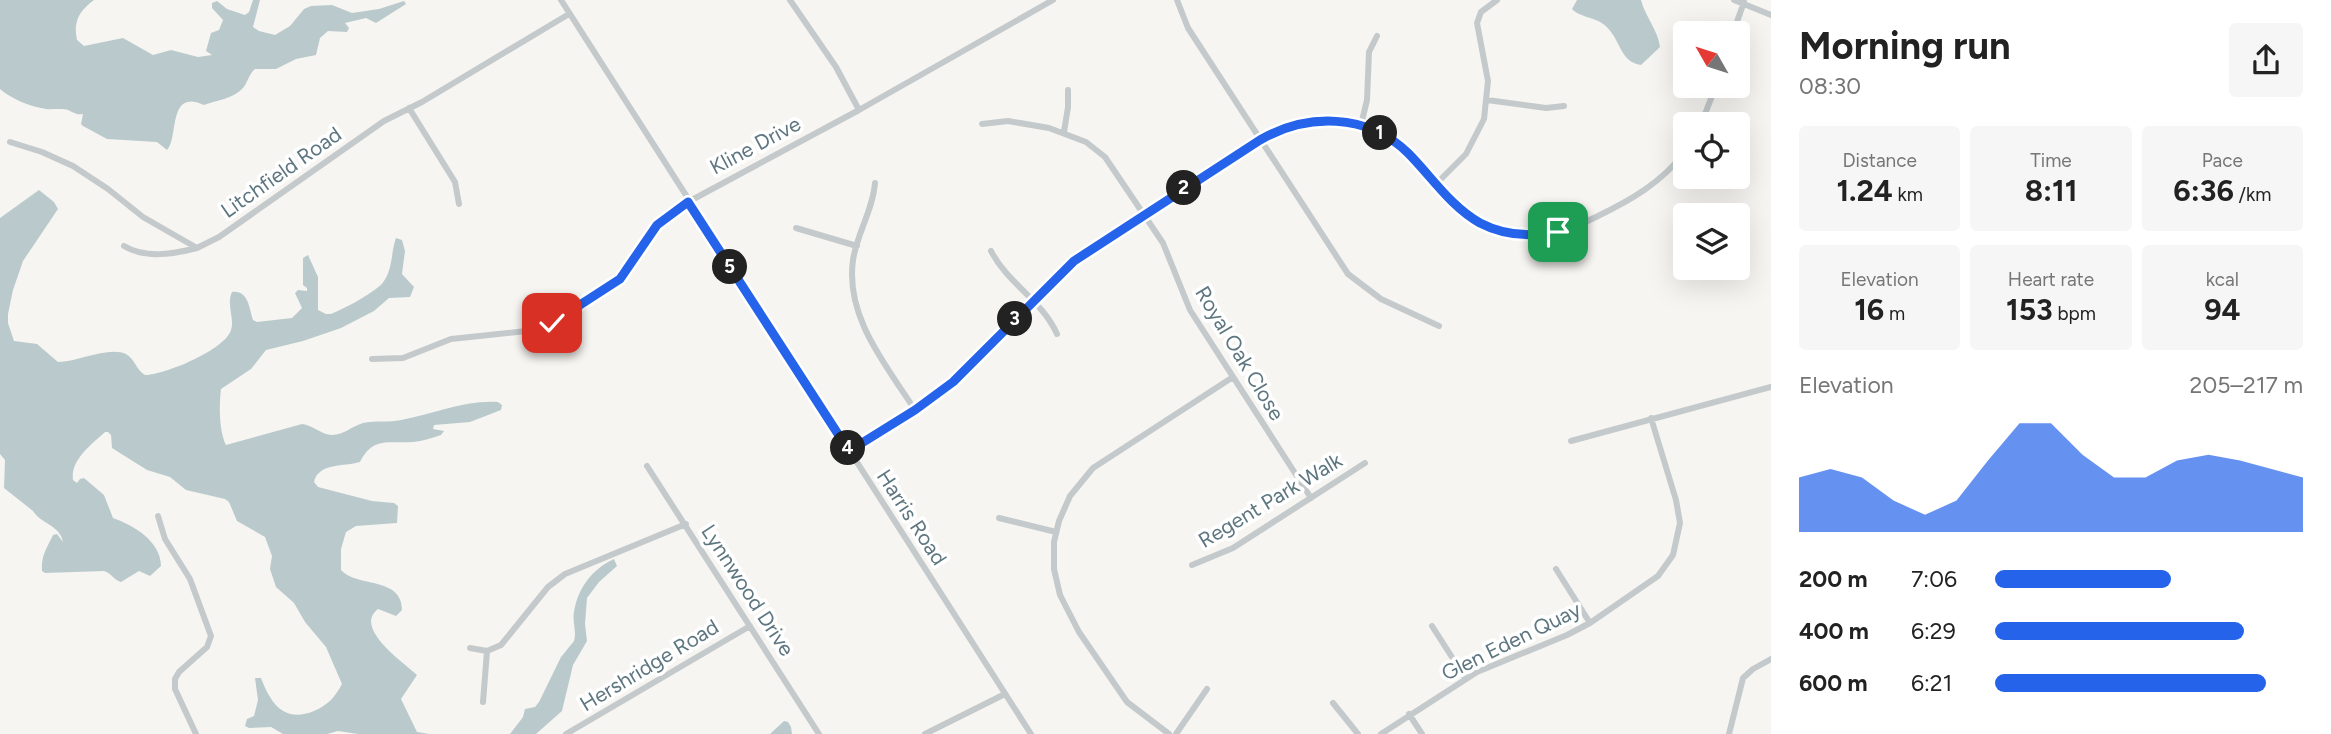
<!DOCTYPE html>
<meta charset="utf-8">
<style>
:root{--surface:#fff;--page:#f6f6f6;--text:#222;--muted:#767676;--accent:#2563eb}
body{margin:0;font-family:Figtree,sans-serif;background:var(--page);color:var(--text);height:100vh;display:flex;flex-direction:column;font-size:26px;white-space:nowrap}
*{box-sizing:border-box;margin:0}
p{font-size:23px;color:var(--muted)}
.icon{flex:none;width:38px;height:38px;fill:none;stroke:currentColor;stroke-width:2;stroke-linecap:round;stroke-linejoin:round}
.map{position:relative;flex:1;overflow:hidden}
.drawer{display:flex;flex-direction:column;background:var(--surface);width:560px}
.drawer>*{flex:none}
.needle{width:46px;rotate:309deg}
.fabs{position:absolute;left:1673px;top:21px;display:grid;gap:14px}
.fabs a{display:grid;place-items:center;width:77px;height:77px;border-radius:7px;background:var(--surface);box-shadow:0 7px 28px #0002;font-size:35px}
.pin{position:absolute;display:grid;place-items:center;width:60px;height:60px;color:#fff;margin:-30px;border-radius:14px;box-shadow:0 4px 10px #0006}
.km{position:absolute;width:35px;height:35px;margin:-18px;border-radius:50%;background:#222;color:#fff;font-size:19px;line-height:35px;text-align:center}
.round{display:grid;place-items:center;flex:none;width:74px;height:74px;border-radius:7px;background:var(--page)}
.headline{display:flex;align-items:center;justify-content:space-between;height:119px;padding:0 28px}
h1{font-size:38px;font-weight:700;line-height:52px}
.stats{display:grid;grid-template-columns:repeat(3,1fr);gap:10px;height:119px;padding:7px 28px}
.stats div{display:grid;align-content:center;border-radius:7px;background:var(--page);text-align:center}
.stats b{font-size:30px;font-weight:700}
.stats small{font-size:19px;font-weight:400}
.stats p{font-size:19px}
.chart{height:196px;padding:14px 28px}
.chart p{display:flex;justify-content:space-between}
.chart svg{width:100%;height:126px;margin-top:7px;fill:var(--accent);opacity:.7}
ul{padding:0 28px;list-style:none;font-size:23px}
li{display:grid;grid-template-columns:112px 84px 1fr;align-items:center;height:52px}
li i{height:18px;border-radius:9px;background:var(--accent)}
main{display:flex;flex:1;min-height:0}
.map>svg:first-child{display:block}
.water{fill:#bacacc}
.lines{fill:none;stroke-linecap:round;stroke-linejoin:round}
.minor{stroke:#c4c9cb;stroke-width:6}
.route-casing{stroke:#fff;stroke-width:14}
.route{stroke:#2563eb;stroke-width:9}
.labels{text-anchor:middle;dominant-baseline:central;stroke-width:7;stroke-linejoin:round;paint-order:stroke}
.street-label{font-size:21px;fill:#5d767f;stroke:#fff}
</style>
<main>
<div class="map">
<svg width="1771" height="734" viewBox="0 0 1771 734">
<rect width="100%" height="100%" fill="#f6f5f1"/>
<path class="water" d="M0 0H94C79 11 73 22 77 40L84 46 123 38 153 55 171 50 198 57 212 55 206 51 211 33 219 30 223 20 212 8V3L217 1 227 9 245 15 249 12 253 0H260L253 27 259 31 275 35 290 26 304 9 311 6 332 5 352 13 379 9 404 1 406 4 376 23 366 18 345 23 349 28 347 32 328 31 320 38 316 55 296 59 276 69H255C248 75 248 83 242 89 234 98 215 101 204 105 167 88 179 138 167 150L157 142 107 139 83 126 81 124 83 114C76 115 75 113 68 110 61 108 53 110 46 109 29 106 13 100 0 89Z
M1577 0H1641C1645 16 1658 30 1660 47L1641 65C1622 62 1621 45 1611 32 1599 15 1583 20 1572 9Z
M39 190 54 202 58 209 23 261 13 290 8 314V323L14 341 37 344 58 362C77 362 109 346 126 354 135 359 136 370 145 375 164 375 225 350 231 330 235 319 226 305 232 292 248 290 249 307 253 320L257 322 292 318 302 308 295 293 298 290 307 291V288L303 285V258L308 255 318 277V310L326 314H331C342 310 378 291 384 281 393 268 391 251 396 238L402 240 405 251 402 274 414 287 410 297 389 298 374 311 341 328 303 341 266 350 251 369 221 389C219 405 219 431 226 445L302 424C313 425 322 435 332 435 344 435 352 426 363 423 375 420 389 423 401 420 434 414 464 400 498 402L502 405 501 410 470 422 434 425 433 429 444 431 441 435C432 438 423 441 413 442 389 444 373 436 360 462 344 467 319 462 314 482L318 487 372 501 394 503 398 506 397 523 356 526 346 532 341 549V570C357 588 402 576 402 610L396 616 378 609C353 628 403 662 417 675L401 699 417 732 429 734H358L338 731 327 734H283L271 727 249 728 245 726 247 719 254 716 258 700 255 678H261C271 704 284 723 314 711 328 705 335 697 342 684L326 647 305 622 294 603 276 587 270 569 272 556 265 537 237 521 229 502 225 499 186 490 170 477 147 470 112 448 111 435 108 432H105C92 444 70 460 73 480L77 483 80 479 84 478 104 495 113 518C133 525 161 541 161 566L150 576 139 571 121 582C114 580 111 573 104 571L45 573 42 571C41 555 47 548 53 535L57 534 63 542C60 525 41 524 33 511L4 488 5 460 0 454V218Z
M614 559 617 566 599 582 587 598 585 624 587 641 573 665 562 711 536 734H510L523 717 525 709 535 707 539 702 561 657 574 641C577 631 572 622 574 612 578 588 592 569 614 559Z
M784 721 788 722 791 727 792 734H770Z"/>
<g class="lines">
<path class="minor" d="M561 0 1031 734
M790 0 836 67 859 110
M1177 0 1188 28 1348 274 1381 299 1439 326
M1734 0 1771 15
M1733 33 1744 2
M1487 100 1546 108 1564 106
M409 108 455 182 459 204
M982 124 1008 121 1049 128 1086 142 1105 157 1163 243 1190 310 1311 498
M1701 124 1716 86
M1361 125 1367 100 1369 52 1377 36
M1064 132 1068 107V90
M10 142 42 152 73 166 108 189 143 217 197 248 219 237 384 121 422 102 569 14
M875 183C873 210 857 233 853 260 845 317 886 365 915 410
M1437 183 1466 154 1484 119 1488 81 1477 23 1481 12 1497 0
M796 228 857 246
M124 246C146 259 174 254 197 248
M991 251C1008 284 1042 300 1057 334
M372 359 403 358 451 339 527 331 552 323 620 279 657 225 688 202 859 110 1053 0
M1571 441 1771 387
M849 451 915 410 953 381 1074 261 1260 140C1304 114 1358 113 1399 145 1422 162 1438 187 1458 207 1497 245 1551 240 1596 217 1631 200 1661 183 1685 152
M647 466 819 734
M158 516 165 539 190 579 211 636 207 647 179 672 175 679V689L196 734
M999 518 1056 532
M1192 565 1233 548 1365 463
M1556 569 1590 623
M1432 626 1466 679
M470 648 487 651 501 645 548 587 565 574 686 524
M483 702 487 651
M1333 703 1358 734
M1409 714 1422 734
M566 734 750 626
M925 734 1005 694
M1169 734 1127 702 1079 632 1060 595 1054 569V542L1059 521 1070 496 1093 468 1233 377
M1176 734 1207 689
M1381 734 1477 672 1567 635 1590 623 1658 576 1673 555 1680 523 1676 500 1651 418
M1729 734 1743 678 1753 669 1771 659"/>
</g>
<g class="lines">
<defs>
<path id="route" d="M552 323 620 279 657 225 688 202 849 451 915 410 953 382 1074 261 1260 140C1307 113 1367 113 1408 153 1431 176 1451 207 1480 223 1505 236 1531 237 1558 232"/>
</defs>
<use href="#route" class="route-casing"/>
<use href="#route" class="route"/>
</g>
<g class="labels">
<g class="street-label">
<text transform="translate(755 145) rotate(-28)">Kline Drive</text>
<text transform="translate(281 172) rotate(-35)">Litchfield Road</text>
<text transform="translate(1240 353) rotate(59)">Royal Oak Close</text>
<text transform="translate(1270 500) rotate(-31)">Regent Park Walk</text>
<text transform="translate(912 517) rotate(57)">Harris Road</text>
<text transform="translate(748 590) rotate(57)">Lynnwood Drive</text>
<text transform="translate(1511 641) rotate(-26)">Glen Eden Quay</text>
<text transform="translate(649 665) rotate(-31)">Hershridge Road</text>
</g>
</g>
</svg>
<div class="fabs">
<a><svg class="needle" viewBox="-14 -14 28 28"><path d="M0-13l5 13h-10z" fill="#e53935"/><path d="M0 13l5-13h-10z" fill="#767676"/></svg></a>
<a><svg class="icon" aria-label="locate" viewBox="0 0 24 24"><circle cx="12" cy="12" r="6"/><path d="M12 2v4M12 18v4M2 12h4M18 12h4"/></svg></a>
<a><svg class="icon" aria-label="layers" viewBox="0 0 24 24"><path d="M12 4l9 5-9 5-9-5zM3 14l9 5 9-5"/></svg></a>
</div>
<div class="pin" style="left:1558px;top:232px;background:#1e9e55"><svg class="icon" aria-label="arrive" viewBox="0 0 24 24"><path d="M6 21V4h12l-3 4 3 4H6"/></svg></div>
<div class="pin" style="left:552px;top:323px;background:#d93025"><svg class="icon" aria-label="check" viewBox="0 0 24 24"><path d="M5 12l5 5 9-10"/></svg></div>
<b class="km" style="left:1380px;top:133px">1</b>
<b class="km" style="left:1184px;top:188px">2</b>
<b class="km" style="left:1015px;top:319px">3</b>
<b class="km" style="left:848px;top:448px">4</b>
<b class="km" style="left:730px;top:267px">5</b>
</div>
<section class="drawer">
<div class="headline"><div><h1>Morning run</h1><p>08:30</p></div><a class="round"><svg class="icon" aria-label="share" viewBox="0 0 24 24"><path d="M12 15V3M7 8l5-5 5 5M5 13v7h14v-7"/></svg></a></div>
<div class="stats">
<div><p>Distance</p><b>1.24<small> km</small></b></div>
<div><p>Time</p><b>8:11</b></div>
<div><p>Pace</p><b>6:36<small> /km</small></b></div>
</div>
<div class="stats">
<div><p>Elevation</p><b>16<small> m</small></b></div>
<div><p>Heart rate</p><b>153<small> bpm</small></b></div>
<div><p>kcal</p><b>94</b></div>
</div>
<div class="chart"><p><span>Elevation</span>205–217 m</p>
<svg viewBox="0 0 160 44" preserveAspectRatio="none"><path d="M0 44V25L10 22L20 25L30 33L40 38L50 33L60 19L70 6L80 6L90 17L100 25L110 25L120 19L130 17L140 19L150 22L160 25V44z"/></svg>
</div>
<ul>
<li><b>200 m</b>7:06<i style="width:57%"></i></li>
<li><b>400 m</b>6:29<i style="width:81%"></i></li>
<li><b>600 m</b>6:21<i style="width:88%"></i></li>
</ul>
</section>
</main>
